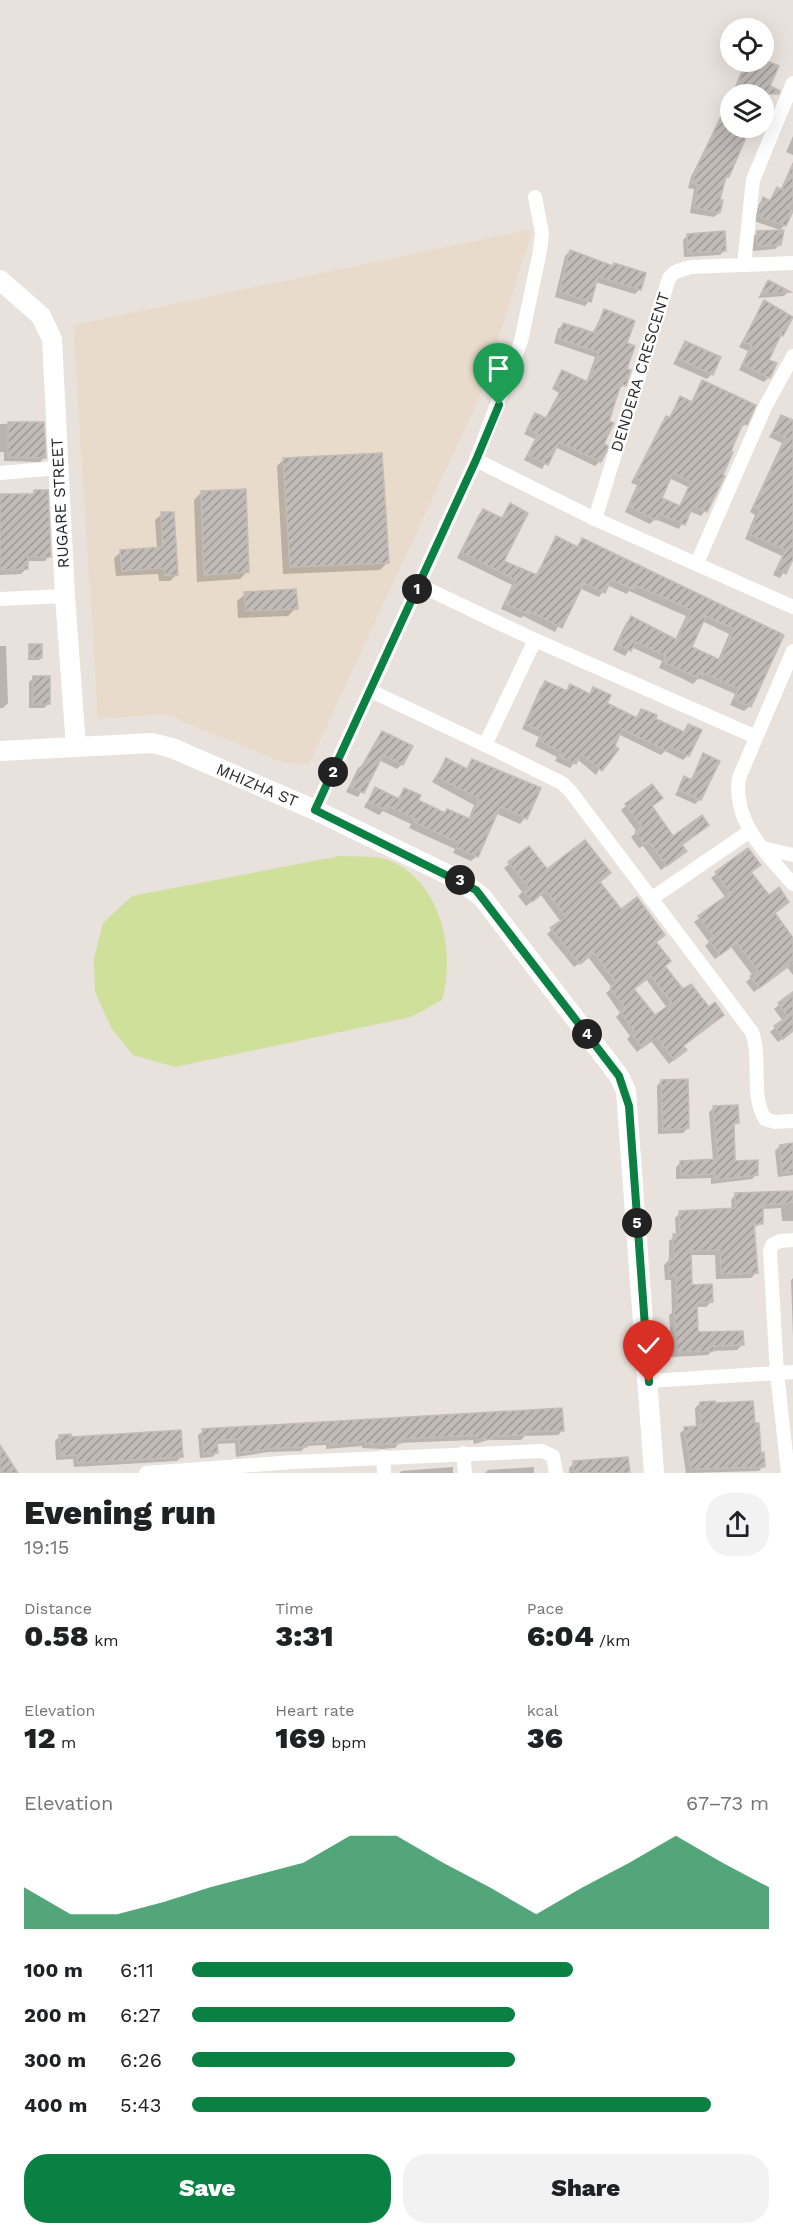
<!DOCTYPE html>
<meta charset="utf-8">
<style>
:root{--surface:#fff;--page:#f2f2f2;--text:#202124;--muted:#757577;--accent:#0b8043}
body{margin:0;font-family:"Work Sans",sans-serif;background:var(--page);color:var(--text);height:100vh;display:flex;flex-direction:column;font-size:22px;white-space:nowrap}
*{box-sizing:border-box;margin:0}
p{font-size:20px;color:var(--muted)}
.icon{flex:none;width:33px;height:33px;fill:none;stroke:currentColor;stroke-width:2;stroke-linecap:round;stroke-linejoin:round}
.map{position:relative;height:1473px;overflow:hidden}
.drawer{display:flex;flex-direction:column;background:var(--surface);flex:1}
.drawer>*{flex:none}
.buttons{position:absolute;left:720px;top:18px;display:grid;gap:12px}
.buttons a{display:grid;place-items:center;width:54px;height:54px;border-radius:50%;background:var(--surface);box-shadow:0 6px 24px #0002;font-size:30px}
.pin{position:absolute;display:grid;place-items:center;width:51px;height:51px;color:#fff;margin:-62px -26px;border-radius:50% 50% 50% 0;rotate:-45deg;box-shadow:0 0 6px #0007}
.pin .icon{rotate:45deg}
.km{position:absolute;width:30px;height:30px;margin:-15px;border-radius:50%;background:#222;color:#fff;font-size:16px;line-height:30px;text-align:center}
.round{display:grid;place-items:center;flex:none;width:63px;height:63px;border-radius:24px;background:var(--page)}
.headline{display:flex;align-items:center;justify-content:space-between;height:102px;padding:0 24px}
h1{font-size:33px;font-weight:800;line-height:45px}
.metrics{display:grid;grid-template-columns:repeat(3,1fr);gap:9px;height:102px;padding:6px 24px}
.metrics div{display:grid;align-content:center}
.metrics b{font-size:30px;font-weight:800}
.metrics small{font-size:16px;font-weight:400}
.metrics p{font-size:16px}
.chart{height:168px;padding:12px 24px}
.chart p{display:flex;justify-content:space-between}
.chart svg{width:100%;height:108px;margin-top:6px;fill:var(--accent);opacity:.7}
.action{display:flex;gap:12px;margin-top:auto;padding:12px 24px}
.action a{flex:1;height:69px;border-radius:24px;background:var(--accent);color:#fff;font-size:24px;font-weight:800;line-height:69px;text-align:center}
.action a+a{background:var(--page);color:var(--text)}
ul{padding:0 24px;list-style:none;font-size:20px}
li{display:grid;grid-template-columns:96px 72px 1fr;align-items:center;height:45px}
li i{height:15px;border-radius:8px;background:var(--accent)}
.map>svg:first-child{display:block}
.education{fill:#e9dbcc}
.pitch{fill:#cee09a}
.shadow{fill:#0003;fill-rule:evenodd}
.building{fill:url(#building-hatch);stroke:#c4bcb5;stroke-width:1.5;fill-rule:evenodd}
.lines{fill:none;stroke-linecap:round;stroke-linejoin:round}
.street{stroke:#fff;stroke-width:14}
.secondary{stroke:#fff;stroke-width:20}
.route-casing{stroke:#fff;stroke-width:12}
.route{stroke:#0b8043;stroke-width:8}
.labels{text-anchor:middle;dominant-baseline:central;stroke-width:4.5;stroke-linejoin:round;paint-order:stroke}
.street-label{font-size:16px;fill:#282828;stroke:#fff}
</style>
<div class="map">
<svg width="793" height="1473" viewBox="0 0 793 1473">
<defs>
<pattern id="building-hatch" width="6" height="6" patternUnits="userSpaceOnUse" patternTransform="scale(1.5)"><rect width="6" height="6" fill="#c1bbb8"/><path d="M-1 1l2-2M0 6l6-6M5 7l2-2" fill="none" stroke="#9d9896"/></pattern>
</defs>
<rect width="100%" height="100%" fill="#e9e1db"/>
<path class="education" d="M533 229 480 396 309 764 284 763 165 714 98 719 73 325Z"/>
<path class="pitch" d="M340 856C355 857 377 855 391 861 441 883 456 951 442 1000L411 1017 175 1067 133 1055 112 1029 95 992 94 959 103 923 132 896Z"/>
<path class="shadow" d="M764 60 778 67 764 103V94H732L745 62Z
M730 97V128H740L728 176 724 180 718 201 719 213 714 217 690 213 694 189 688 188 691 177Z
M793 136V155L786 152Z
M793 162V210L785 225 780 230 754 221 759 204 763 199 769 201 777 189 780 191Z
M757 233 780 244 775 249 752 251V238Z
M688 235 725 250 720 255 684 257 683 240Z
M570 251 640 289 635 294 595 282 589 301 585 306 555 297 565 256Z
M768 282 788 292 784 296 758 298Z
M764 302 782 335 767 360 769 377 764 382 739 370 748 351 739 347Z
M604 311 625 344V385L618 389 600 461 595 466 555 447 542 469 524 460 535 439 524 434 536 415 545 419 559 393 552 389 558 377 562 372 586 383 595 357 554 343 558 329 563 324 592 334Z
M685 343 712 374 707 379 673 364Z
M702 382 746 424 740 428 705 511 701 516 689 511 679 529 655 519 650 524 625 512 637 485 631 483 662 423 668 419 680 398 691 403ZM669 478 688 487 679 507 660 498Z
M781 417 793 422V558L780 578 773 575 782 556 745 539 755 515 750 512 782 443 769 437Z
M43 423 44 458 40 462 4 461V452H0V424Z
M284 459 388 562 380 570 283 574 277 466Z
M35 491 49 556 45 561H26V569L21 574 0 575V495L30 496Z
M202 492 247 572 240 579 197 582 194 500Z
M510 505 502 561 535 576 557 538 576 547 582 540 782 636 750 706 744 711 730 705 735 694 699 678 693 684 679 677 659 668 662 661 631 647 625 656 613 650 626 623 631 618 675 640 686 616 629 591 627 594 607 585 599 597 579 588 555 632 523 616 521 618 501 609 512 585 457 558 478 516 483 510 501 519ZM702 621 729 634 718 660 690 647Z
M162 514 177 574 170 581H159L158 574 116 576 114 558 121 552 157 549 155 520Z
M245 594 296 608 288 616 238 618 237 601Z
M29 645 41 658 39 660H28Z
M0 646H6L8 703 3 708H0Z
M34 677 49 703 44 708H29V682Z
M545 683 565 692 570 686 588 695 594 689 605 704 635 718 642 710 654 720 682 733 689 725 688 755 683 760 665 751 661 755 618 734 596 775 577 759 570 768 555 761 557 757 535 746 539 737 522 729 540 688Z
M383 732 411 747 402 764 397 769 379 760 358 797 346 792 358 768 364 764Z
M703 755 700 799 695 804 675 795 685 778 690 781Z
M446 760 465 770 473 760 539 789 525 818 520 824 495 813 477 856 471 861 453 853 455 849 409 828 411 824 383 811 379 815 364 807 375 789 396 800 404 790 416 801 444 814 447 811 468 820 474 805 432 782Z
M652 786 650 807 681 846 680 856 661 870 643 846 639 848 631 837 637 832 621 810Z
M529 848 547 871 598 883 620 911 654 942 663 966 683 991 682 1047 680 1055 669 1064 651 1041 637 1052 627 1039 630 1036 616 1017 620 1013 606 993 612 988 588 957 574 967 547 934 561 922 541 895 526 906 518 896 522 892 504 868ZM646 979 667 1008 654 1018 633 989Z
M747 850 750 872 768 897 788 902 773 914 793 940V975L787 967 754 992 746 982 753 976 731 947 715 959 705 946 709 942 694 922 726 898 711 878Z
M793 993V1031L778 1042 770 1032 783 1021 774 1009Z
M661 1081 688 1128 683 1133 658 1134 657 1086Z
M714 1108 738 1122 732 1127 734 1162 757 1174 752 1179 711 1184V1178L676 1179V1167L681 1162 713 1161 709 1112Z
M793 1145V1175L778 1177 775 1151 780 1146Z
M793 1193V1221H782L781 1208 761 1209 762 1223 753 1228 756 1273 751 1278 716 1279 715 1255H689L691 1286 711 1302 706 1307H696L697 1334 742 1345 737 1350 712 1351 708 1355 672 1357 669 1315 672 1313 671 1280H665L664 1265 669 1260V1241L676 1236 675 1218 680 1213 732 1210 731 1200 736 1194Z
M793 1278V1337L791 1280Z
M700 1403 759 1454 763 1466 759 1471 686 1473 680 1433 685 1429 696 1428 695 1408Z
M563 1430 558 1435 525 1436 521 1440H488L474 1444 473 1440 399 1443 395 1448 382 1449 362 1448V1446L326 1449V1445L306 1446 301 1451 268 1452 236 1457 235 1443 216 1444 217 1453 212 1457 200 1458 198 1435 203 1431Z
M60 1436 70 1439 182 1456 177 1461 74 1467 73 1459 56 1460 55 1441Z
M574 1463 628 1473H569V1468Z
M453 1467V1473H400L401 1471Z
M534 1467V1473H485L488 1470Z"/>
<path class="building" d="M746 62H769L779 66 770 86 780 91 779 94H744L736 90Z
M730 97V128L747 135 729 177 726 176 720 200H723L720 213 694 208 698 185 692 183 696 170Z
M793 165V201L789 209 793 211 786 226 758 216 763 197 770 201 777 187 782 190Z
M784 230 781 245 757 246V231Z
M725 231 726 251 688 253 687 234Z
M570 250 613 266 614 263 646 273 641 290 598 277 591 302 559 292Z
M768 280 791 292 761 294Z
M764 300 793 317 783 336 781 334 769 360 777 363 770 378 743 365 752 345 743 342Z
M604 309 635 321 627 343 635 346 627 369 631 370 626 386 621 384 609 421 614 423 604 444 608 446 607 450 601 462 559 442 548 465 528 455 538 434 527 429 535 413 546 418 562 388 555 384 562 370 588 382 599 353 558 338 563 323 595 333Z
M685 341 721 357 713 375 677 358Z
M702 380 756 405 747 425 743 423 731 451 733 452 723 475 725 476 707 512 693 506 685 525 659 514 656 520 629 507 641 480 635 478 666 416 670 418 680 396 692 402ZM673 473 691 482 680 506 662 498Z
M781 415 793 420V559L786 574 777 570 786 550 749 534 760 510 754 507 786 438 773 432Z
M8 422H44L46 458 8 457Z
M382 453 389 563 290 567 283 458Z
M246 489 249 572 204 575 201 491Z
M34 490H48L51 557H28V569L0 570V494H34Z
M510 503 528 513 504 561 537 575 556 536 578 547 582 538 784 635 751 707 734 699 739 689 703 673 700 679 685 672 663 662 666 656 636 642 631 651 618 645 631 616 677 640 691 610 658 595 635 586 633 589 611 580 605 593 584 583 562 628 529 611 528 614 505 604 516 580 461 552 483 509 502 518ZM706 616 734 629 720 660 692 647Z
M161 512H174L178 575 165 576 164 568 122 571 120 550 163 547Z
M296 589 298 609 246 611 244 592Z
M29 644H42V658H29Z
M33 676H50V704H33Z
M545 681 567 691 570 684 590 694 593 687 611 695 607 703 637 718 641 709 657 715 656 719 684 732 688 724 702 730 689 756 669 747 667 751 622 729 615 746 619 749 602 771 581 754 576 764 559 756 561 752 539 741 543 732 525 724Z
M382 731 413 746 403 765 383 755 364 793 350 787Z
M703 753 720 761 701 800 678 790 684 776 692 780Z
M446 758 467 769 472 759 541 788 527 819 500 807 478 857 457 848 459 843 414 822 415 819 388 806 386 810 368 802 375 787 399 799 404 788 421 795 418 800 445 813 447 809 470 819 479 799 437 777Z
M652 784 663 798 652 806 673 836 702 815 709 825 682 845 687 851 667 866 649 842 645 845 635 832 642 827 625 804Z
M585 840 611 873 600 882 621 909 637 897 665 935 656 942 671 961 665 966 683 989 691 984 709 1007 715 1002 724 1015 683 1046 687 1050 674 1060 657 1037 642 1048 631 1033 634 1031 620 1011 625 1008 610 988 616 982 594 953 580 964 550 928 566 917 546 891 532 902 522 890 527 886 508 862 529 846 547 869ZM651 976 672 1003 655 1015 634 989Z
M748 848 761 865 751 872 769 895 779 887 789 902 775 913 793 938V963L759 988 750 976 758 971 737 943 720 955 709 940 714 937 698 916 730 893 715 872Z
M793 992V1031L783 1039 774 1026 788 1016 778 1003Z
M688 1079 689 1128 663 1130 661 1080Z
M738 1105 739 1123H734L735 1161 758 1160V1175L715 1180V1174L681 1175 680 1161 718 1159 713 1106Z
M793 1143V1172L782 1173 780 1145Z
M793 1191V1203L763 1205V1224H754L758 1273 721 1274 720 1250 691 1251 692 1285 712 1284 713 1302 697 1303 698 1332 743 1331 744 1345 714 1346V1351L677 1352 674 1309H677L676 1276H669V1259H674L673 1234H680L679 1211 736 1208 735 1193Z
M715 1401 716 1403 753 1401 755 1423H759L761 1453 764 1452 765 1467 691 1469 684 1427 701 1426 700 1402Z
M562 1408 564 1431H527V1435L492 1436V1439L478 1440V1435L401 1439V1443L387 1444H366V1441L331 1445 330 1441 307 1443V1447L274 1448 240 1453 239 1439 217 1440 218 1453 204 1454 202 1429Z
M181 1430 183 1457 78 1463 77 1455 61 1456 59 1435 71 1434V1437Z
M0 1445 18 1473H0Z
M628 1457 630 1473H574L573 1461Z"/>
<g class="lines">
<path class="street" d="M744 265 753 180 793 83
M476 460 595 519 793 607
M0 473 58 468
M595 519 669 278 675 272 690 267 793 263
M697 563 765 407 793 356
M419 585 535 640
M0 599 65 596
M793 651 739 778C732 822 767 854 793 884
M371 691 485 745
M756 737 535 640 485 745 562 783 571 792 752 1032C762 1059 750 1095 765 1119L775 1122 793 1121
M315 810 476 460 521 341 540 251 542 233 535 197
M762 848 793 855
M651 899 750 831
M649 1381 793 1372
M463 1453 465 1473
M383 1457 384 1473
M146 1473 293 1462 542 1451 553 1456 556 1473
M788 1473 777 1373 770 1252 772 1245 780 1241 793 1240"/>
<path class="secondary" d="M0 280 41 316 52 339 65 596 76 747
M0 751 152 743 172 748 315 810 461 881 482 897 619 1076 626 1091 654 1473"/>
</g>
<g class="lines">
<defs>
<path id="route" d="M499 405 476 460 315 810 476 890 619 1076 629 1106 649 1382"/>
</defs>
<use href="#route" class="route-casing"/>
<use href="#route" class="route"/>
</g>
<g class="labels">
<g class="street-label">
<text transform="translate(640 372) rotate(-73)">DENDERA CRESCENT</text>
<text transform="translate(60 503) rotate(-93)">RUGARE STREET</text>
<text transform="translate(257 785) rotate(23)">MHIZHA ST</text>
</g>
</g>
</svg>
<div class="buttons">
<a><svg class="icon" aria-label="locate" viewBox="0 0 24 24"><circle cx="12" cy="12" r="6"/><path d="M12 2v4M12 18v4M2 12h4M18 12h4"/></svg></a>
<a><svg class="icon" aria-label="layers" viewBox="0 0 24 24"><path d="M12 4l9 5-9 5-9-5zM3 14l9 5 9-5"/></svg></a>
</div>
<div class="pin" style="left:499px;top:405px;background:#1e9e55"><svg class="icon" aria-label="arrive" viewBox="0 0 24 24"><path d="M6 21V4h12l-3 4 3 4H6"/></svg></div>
<div class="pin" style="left:649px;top:1382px;background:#d93025"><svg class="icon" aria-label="check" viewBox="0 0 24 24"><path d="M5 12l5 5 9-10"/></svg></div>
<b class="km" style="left:417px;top:589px">1</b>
<b class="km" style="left:333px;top:772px">2</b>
<b class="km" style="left:460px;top:880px">3</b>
<b class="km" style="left:587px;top:1034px">4</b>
<b class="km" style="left:637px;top:1223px">5</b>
</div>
<section class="drawer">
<div class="headline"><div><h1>Evening run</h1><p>19:15</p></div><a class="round"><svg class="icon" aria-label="share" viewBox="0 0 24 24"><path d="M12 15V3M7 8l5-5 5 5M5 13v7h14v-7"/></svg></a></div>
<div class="metrics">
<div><p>Distance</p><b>0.58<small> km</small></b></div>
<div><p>Time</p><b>3:31</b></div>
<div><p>Pace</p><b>6:04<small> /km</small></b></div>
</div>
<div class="metrics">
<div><p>Elevation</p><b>12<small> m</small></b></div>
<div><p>Heart rate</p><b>169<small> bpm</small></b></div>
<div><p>kcal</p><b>36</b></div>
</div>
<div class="chart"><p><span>Elevation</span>67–73 m</p>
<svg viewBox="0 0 160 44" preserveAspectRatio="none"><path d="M0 44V27L10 38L20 38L30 33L40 27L50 22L60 17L70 6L80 6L90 17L100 27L110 38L120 27L130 17L140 6L150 17L160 27V44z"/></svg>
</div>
<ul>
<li><b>100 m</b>6:11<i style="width:66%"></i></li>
<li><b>200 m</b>6:27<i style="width:56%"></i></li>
<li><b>300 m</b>6:26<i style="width:56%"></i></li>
<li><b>400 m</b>5:43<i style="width:90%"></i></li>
</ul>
<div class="action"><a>Save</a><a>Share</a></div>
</section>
